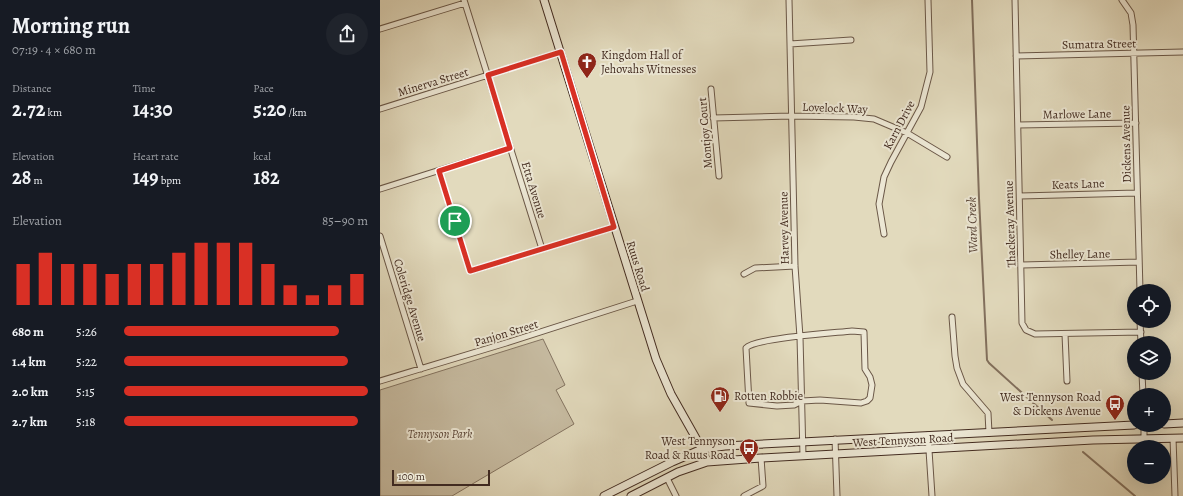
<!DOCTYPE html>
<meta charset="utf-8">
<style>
:root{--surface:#171b24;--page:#20242c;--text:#f1f3f6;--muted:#9ea1a6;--accent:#d93025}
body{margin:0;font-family:Alegreya,serif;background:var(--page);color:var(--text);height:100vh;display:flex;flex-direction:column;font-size:15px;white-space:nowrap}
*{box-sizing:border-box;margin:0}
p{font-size:13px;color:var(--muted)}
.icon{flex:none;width:22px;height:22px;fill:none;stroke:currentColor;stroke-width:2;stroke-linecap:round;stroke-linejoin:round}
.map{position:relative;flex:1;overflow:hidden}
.side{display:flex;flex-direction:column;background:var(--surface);width:380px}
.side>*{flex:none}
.fabs{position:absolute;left:747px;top:284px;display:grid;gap:8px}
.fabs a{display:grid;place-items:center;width:44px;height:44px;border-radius:50%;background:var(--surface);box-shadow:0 4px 16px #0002;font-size:20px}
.scale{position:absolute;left:12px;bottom:10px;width:98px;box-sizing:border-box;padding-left:4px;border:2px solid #422b20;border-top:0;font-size:11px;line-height:14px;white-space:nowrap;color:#422b20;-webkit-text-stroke:3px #ece7d4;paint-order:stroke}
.pin{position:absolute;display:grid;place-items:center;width:34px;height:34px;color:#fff;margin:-17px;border:2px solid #fff;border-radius:50%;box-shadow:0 1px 4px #0007}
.round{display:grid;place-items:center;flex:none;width:42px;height:42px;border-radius:21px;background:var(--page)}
.overview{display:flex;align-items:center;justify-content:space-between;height:68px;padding:0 12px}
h1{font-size:22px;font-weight:600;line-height:30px}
.figures{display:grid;grid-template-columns:repeat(3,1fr);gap:6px;height:68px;padding:4px 12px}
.figures div{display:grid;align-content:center}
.figures b{font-size:20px;font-weight:600}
.figures small{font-size:11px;font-weight:400}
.figures p{font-size:11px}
.chart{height:112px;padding:8px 12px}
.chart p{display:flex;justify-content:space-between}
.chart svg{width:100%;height:72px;margin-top:4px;stroke:var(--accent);stroke-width:6}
ul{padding:0 12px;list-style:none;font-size:13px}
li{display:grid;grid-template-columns:64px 48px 1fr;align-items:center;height:30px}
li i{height:10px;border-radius:5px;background:var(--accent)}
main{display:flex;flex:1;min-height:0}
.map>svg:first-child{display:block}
.green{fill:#c7bca2;stroke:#847461}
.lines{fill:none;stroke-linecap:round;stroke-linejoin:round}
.stream{stroke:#82705e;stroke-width:2}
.street-casing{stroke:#6a5747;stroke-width:7}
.secondary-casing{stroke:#422b20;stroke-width:9}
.street{stroke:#ece7d4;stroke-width:5}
.secondary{stroke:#ece7d4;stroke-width:7}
.route-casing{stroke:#fff;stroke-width:8}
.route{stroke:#d93025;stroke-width:5}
.labels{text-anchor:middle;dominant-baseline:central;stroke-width:4;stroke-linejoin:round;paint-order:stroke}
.street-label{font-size:12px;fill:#422b20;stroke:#ece7d4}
.poi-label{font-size:12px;fill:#422b20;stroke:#ece7d4;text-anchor:start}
.park-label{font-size:12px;font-style:italic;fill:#5d483a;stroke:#ece7d4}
.water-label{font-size:13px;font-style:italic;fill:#5c483a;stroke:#ece7d4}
</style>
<main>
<section class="side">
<div class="overview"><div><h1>Morning run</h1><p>07:19 · 4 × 680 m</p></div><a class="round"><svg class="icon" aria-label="share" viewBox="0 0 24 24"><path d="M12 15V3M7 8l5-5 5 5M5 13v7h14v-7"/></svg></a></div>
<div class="figures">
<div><p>Distance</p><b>2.72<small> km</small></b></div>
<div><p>Time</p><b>14:30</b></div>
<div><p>Pace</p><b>5:20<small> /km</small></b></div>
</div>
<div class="figures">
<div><p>Elevation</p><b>28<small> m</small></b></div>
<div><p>Heart rate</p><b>149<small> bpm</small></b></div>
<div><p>kcal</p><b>182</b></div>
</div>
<div class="chart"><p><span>Elevation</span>85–90 m</p>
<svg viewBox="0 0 160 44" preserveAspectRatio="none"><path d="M5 44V19M15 44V12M25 44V19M35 44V19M45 44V25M55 44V19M65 44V19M75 44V12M85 44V6M95 44V6M105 44V6M115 44V19M125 44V32M135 44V38M145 44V32M155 44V25"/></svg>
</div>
<ul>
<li><b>680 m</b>5:26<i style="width:88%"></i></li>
<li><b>1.4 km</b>5:22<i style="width:92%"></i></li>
<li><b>2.0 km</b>5:15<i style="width:100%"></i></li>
<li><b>2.7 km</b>5:18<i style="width:96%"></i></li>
</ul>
</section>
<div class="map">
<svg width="803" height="496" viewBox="0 0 803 496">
<rect width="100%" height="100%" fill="#e2dabd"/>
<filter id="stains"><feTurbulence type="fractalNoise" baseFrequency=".005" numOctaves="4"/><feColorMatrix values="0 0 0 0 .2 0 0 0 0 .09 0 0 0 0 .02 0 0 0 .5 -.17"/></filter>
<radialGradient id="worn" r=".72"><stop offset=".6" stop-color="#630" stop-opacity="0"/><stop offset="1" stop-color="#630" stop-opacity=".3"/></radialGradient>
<path class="green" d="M163 339 185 385 176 390 194 424 72 496H0V390Z"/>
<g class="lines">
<path class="stream" d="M592 0 599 198 607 360 609 363 672 420
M703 452 755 496"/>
<defs>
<path id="street" d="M84 0 162 249
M409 0 415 266 420 337 423 456
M635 0 642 323 646 330 655 334 761 332
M742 0 751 13 753 25 760 291
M0 29 85 3
M410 44 471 40
M636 56 803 52
M331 89 339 176
M0 109 181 52
M333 118 411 116 474 117 494 119 527 133 567 157
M638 125 756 123
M59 171 90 271 234 227
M0 189 130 148
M640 196 757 193
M504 234 499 204 504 177 511 162 541 107 550 72 548 0
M0 236 41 369
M642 265 759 262
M364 274 375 268 415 266
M572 317 575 356 577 368 583 384 608 413 609 433
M760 321 761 343
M472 331 484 332 485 369 490 377 492 385 490 398 487 401 481 403 440 400 422 401 414 405 397 406 369 403 366 348C375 338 454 333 472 331Z
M685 334 687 381
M762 373 763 395
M0 381 126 343 257 301
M764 425V438
M548 435 552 496
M793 438 795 496
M455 439 457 496
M287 478 296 496
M364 496 383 486 381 458"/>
<path id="secondary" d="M164 0 276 359 291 394 322 449 327 462
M784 424 803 423
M224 496 292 462 322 449 345 446 754 425
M251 496 298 472 327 462 381 458 713 440 803 438"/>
</defs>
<use href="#street" class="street-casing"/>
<use href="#secondary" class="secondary-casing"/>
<use href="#street" class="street"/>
<use href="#secondary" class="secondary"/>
</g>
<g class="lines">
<defs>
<path id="route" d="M181 52 234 227 90 271 59 171 130 148 108 75Z"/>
</defs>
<use href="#route" class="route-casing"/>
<use href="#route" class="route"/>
</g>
<defs>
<symbol id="church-pin" viewBox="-11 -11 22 30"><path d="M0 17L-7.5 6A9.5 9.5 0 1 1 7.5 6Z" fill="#8f2418" stroke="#ece7d4"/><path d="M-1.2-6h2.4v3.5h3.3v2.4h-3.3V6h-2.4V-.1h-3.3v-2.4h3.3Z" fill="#fff"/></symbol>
<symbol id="fuel-pin" viewBox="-11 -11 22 30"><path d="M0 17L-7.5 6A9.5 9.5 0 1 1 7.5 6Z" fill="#8f2418" stroke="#ece7d4"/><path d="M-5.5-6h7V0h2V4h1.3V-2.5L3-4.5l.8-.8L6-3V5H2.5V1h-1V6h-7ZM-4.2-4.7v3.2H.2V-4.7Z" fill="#fff"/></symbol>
<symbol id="bus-pin" viewBox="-11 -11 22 30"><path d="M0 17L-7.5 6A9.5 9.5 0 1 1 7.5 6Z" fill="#8f2418" stroke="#ece7d4"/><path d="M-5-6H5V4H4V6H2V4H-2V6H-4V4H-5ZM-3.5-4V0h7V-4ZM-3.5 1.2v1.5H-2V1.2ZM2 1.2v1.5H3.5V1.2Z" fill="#fff"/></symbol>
</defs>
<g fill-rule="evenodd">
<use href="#church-pin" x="196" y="51" width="22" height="30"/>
<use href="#fuel-pin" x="329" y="385" width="22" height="30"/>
<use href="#bus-pin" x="724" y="393" width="22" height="30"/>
<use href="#bus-pin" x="358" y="437" width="22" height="30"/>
</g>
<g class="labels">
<g class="street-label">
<text transform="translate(719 44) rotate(-1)">Sumatra Street</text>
<text transform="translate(53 82) rotate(-17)">Minerva Street</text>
<text transform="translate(455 108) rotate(2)">Lovelock Way</text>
<text transform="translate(697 114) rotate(-1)">Marlowe Lane</text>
<text transform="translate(519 125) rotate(-62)">Karn Drive</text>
<text transform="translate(325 133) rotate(-95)">Montjoy Court</text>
<text transform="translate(746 144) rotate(-91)">Dickens Avenue</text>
<text transform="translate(698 184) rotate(-2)">Keats Lane</text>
<text transform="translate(154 190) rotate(73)">Etta Avenue</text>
<text transform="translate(630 224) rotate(-92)">Thackeray Avenue</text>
<text transform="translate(404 228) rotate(-91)">Harvey Avenue</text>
<text transform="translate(700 254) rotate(-1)">Shelley Lane</text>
<text transform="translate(258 266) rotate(73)">Ruus Road</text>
<text transform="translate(30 300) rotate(73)">Coleridge Avenue</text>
<text transform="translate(126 333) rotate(-17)">Panjon Street</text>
<text transform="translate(523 440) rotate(-3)">West Tennyson Road</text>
</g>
<g class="poi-label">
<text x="221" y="55">Kingdom Hall of<tspan x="221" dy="14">Jehovahs Witnesses</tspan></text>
<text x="354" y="396">Rotten Robbie</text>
<text x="721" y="397" text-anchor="end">West Tennyson Road<tspan x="721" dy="14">&amp; Dickens Avenue</tspan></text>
<text x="355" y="441" text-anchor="end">West Tennyson<tspan x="355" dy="14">Road &amp; Ruus Road</tspan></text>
</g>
<g class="park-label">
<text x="60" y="434">Tennyson Park</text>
</g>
<g class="water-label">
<text transform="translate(592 225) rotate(-92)">Ward Creek</text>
</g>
</g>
<rect width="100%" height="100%" filter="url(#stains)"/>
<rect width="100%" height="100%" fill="url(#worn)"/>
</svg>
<div class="fabs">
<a><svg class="icon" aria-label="locate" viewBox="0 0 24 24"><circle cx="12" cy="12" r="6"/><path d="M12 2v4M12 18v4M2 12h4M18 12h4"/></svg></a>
<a><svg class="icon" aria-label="layers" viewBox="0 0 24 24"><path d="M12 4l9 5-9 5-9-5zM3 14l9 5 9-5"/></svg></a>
<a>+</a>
<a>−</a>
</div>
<div class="scale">100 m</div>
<div class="pin" style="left:75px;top:221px;background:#1e9e55"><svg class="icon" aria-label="arrive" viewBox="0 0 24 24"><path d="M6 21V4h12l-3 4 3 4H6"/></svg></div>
</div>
</main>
